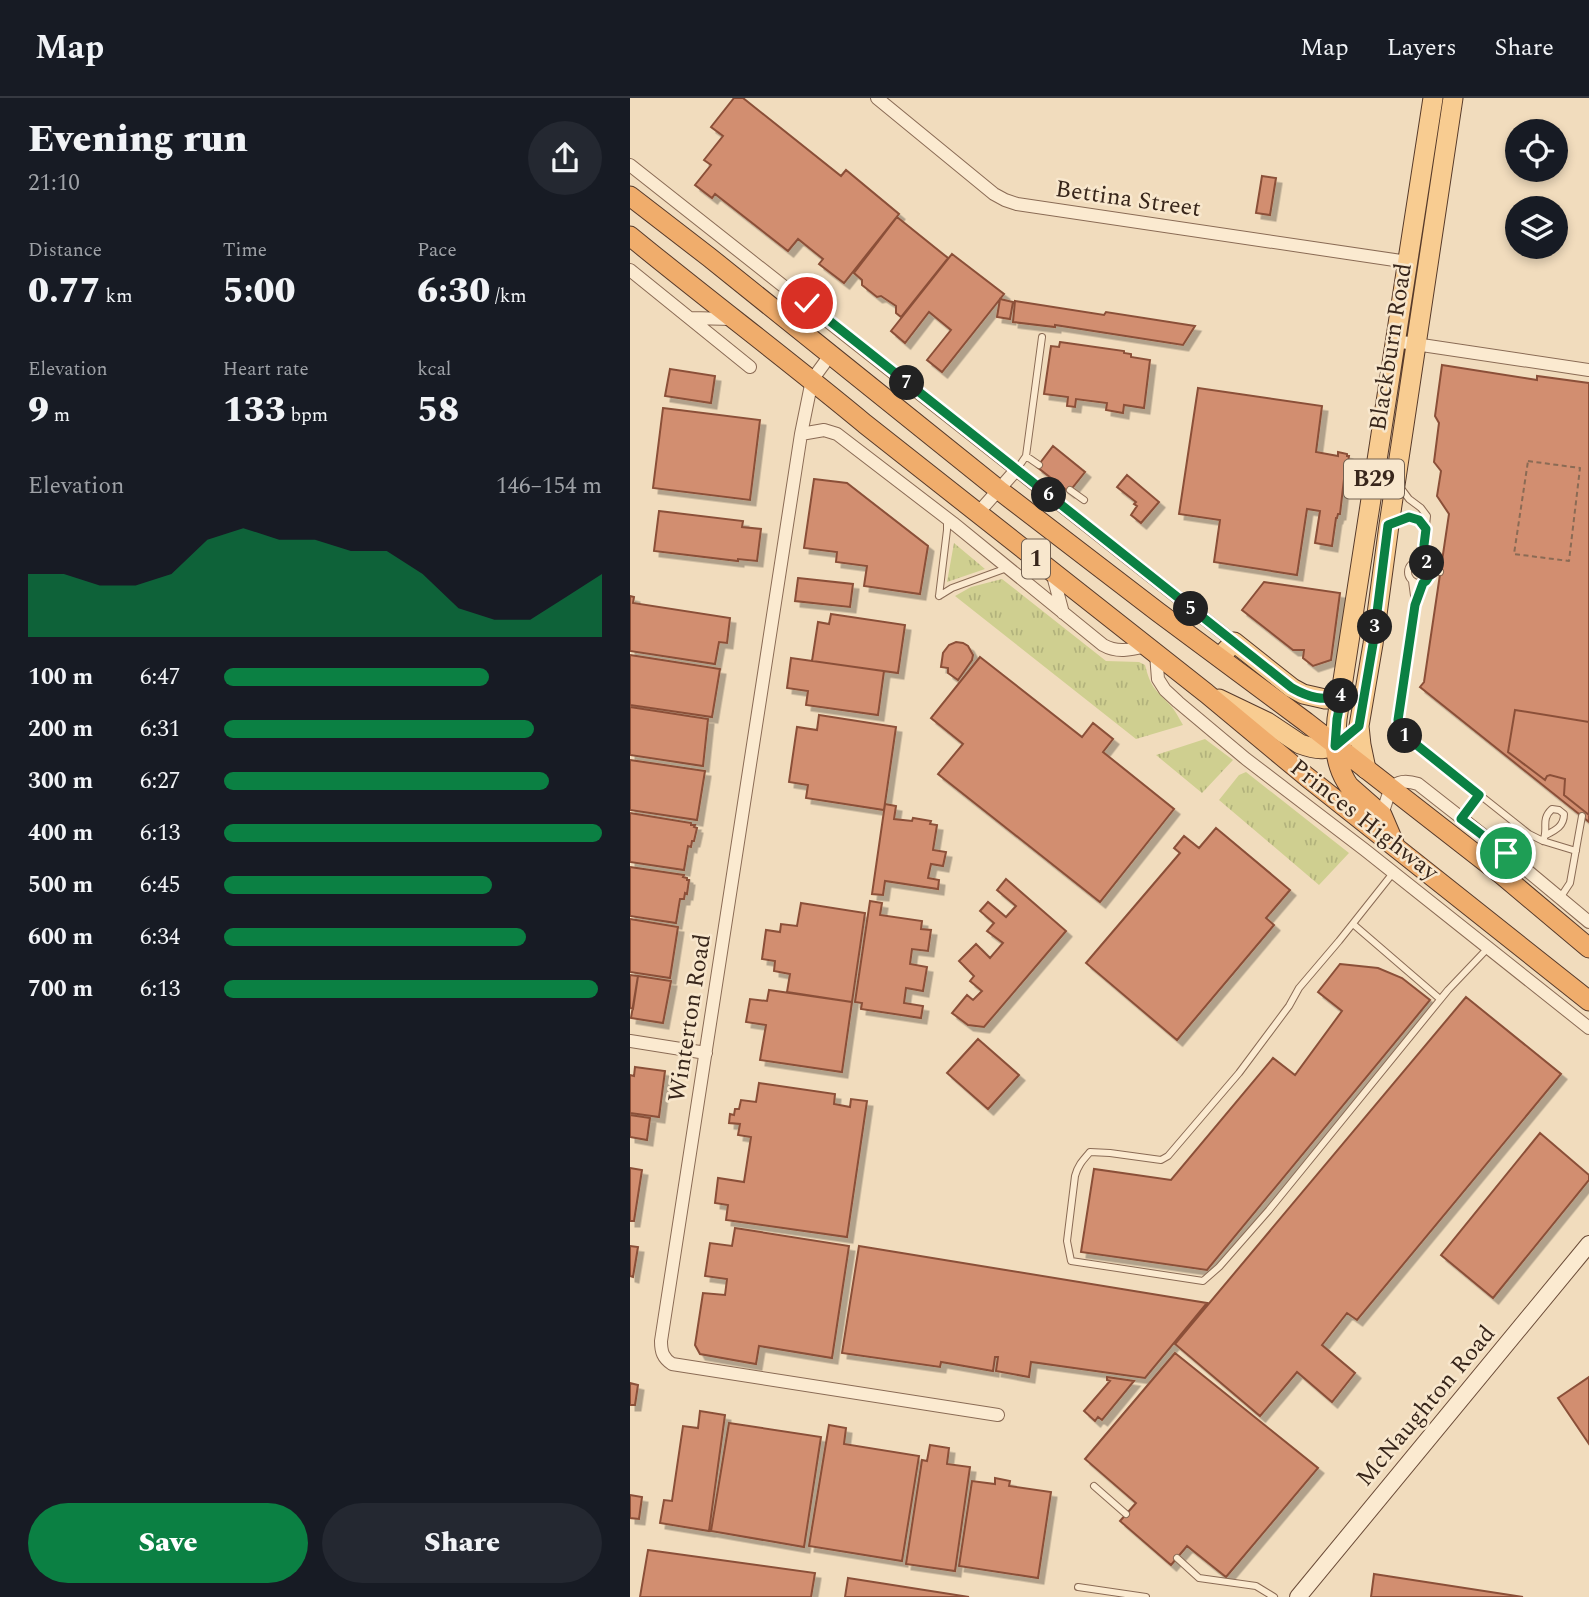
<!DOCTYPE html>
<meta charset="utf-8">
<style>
:root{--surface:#171b24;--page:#242831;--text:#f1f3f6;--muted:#9ea1a6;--line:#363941;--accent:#0b8043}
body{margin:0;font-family:Spectral,serif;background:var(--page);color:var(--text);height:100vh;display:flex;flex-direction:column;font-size:26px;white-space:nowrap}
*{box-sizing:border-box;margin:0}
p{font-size:23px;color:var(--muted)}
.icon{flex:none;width:38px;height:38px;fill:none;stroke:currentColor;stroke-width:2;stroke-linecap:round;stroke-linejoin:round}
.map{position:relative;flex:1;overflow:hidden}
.sheet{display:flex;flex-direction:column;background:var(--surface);width:630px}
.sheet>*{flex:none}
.fabs{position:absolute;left:875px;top:21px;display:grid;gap:14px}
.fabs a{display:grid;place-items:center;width:63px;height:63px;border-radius:50%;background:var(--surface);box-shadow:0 4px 10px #0003;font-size:35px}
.pin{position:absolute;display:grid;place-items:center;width:60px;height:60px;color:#fff;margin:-30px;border:4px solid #fff;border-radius:50%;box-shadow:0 2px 7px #0007}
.km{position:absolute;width:35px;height:35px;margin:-18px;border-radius:50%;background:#222;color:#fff;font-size:19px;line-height:35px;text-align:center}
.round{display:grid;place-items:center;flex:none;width:74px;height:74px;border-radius:37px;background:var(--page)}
.head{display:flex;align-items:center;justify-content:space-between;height:119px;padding:0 28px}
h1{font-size:38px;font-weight:800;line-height:52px}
.metrics{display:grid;grid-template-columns:repeat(3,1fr);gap:10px;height:119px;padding:7px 28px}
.metrics div{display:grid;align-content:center}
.metrics b{font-size:35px;font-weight:800}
.metrics small{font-size:19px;font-weight:400}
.metrics p{font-size:19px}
.chart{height:196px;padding:14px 28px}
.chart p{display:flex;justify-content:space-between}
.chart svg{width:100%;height:126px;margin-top:7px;fill:var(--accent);opacity:.7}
.cta{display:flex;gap:14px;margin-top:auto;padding:14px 28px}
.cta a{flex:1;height:80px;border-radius:42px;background:var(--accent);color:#fff;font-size:28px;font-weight:800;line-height:80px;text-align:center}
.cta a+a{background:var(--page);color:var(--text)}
ul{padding:0 28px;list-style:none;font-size:23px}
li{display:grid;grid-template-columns:112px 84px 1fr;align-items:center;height:52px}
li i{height:18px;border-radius:9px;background:var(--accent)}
header{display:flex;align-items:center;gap:42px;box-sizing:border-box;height:98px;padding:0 35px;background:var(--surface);border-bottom:2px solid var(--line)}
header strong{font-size:33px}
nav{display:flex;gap:38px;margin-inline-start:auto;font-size:24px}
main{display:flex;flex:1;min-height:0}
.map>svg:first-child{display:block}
.grass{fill:url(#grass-tufts)}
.building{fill:#d28e70;stroke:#8b5039;stroke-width:2;filter:url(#shadow)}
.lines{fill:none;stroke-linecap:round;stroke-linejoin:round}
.service-casing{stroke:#8a6b55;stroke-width:8}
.minor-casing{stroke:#8a6b55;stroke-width:14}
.secondary-casing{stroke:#6b4c38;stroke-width:18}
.primary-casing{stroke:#573a2a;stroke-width:21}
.trunk-casing{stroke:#573a2a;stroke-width:21}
.path{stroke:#8a6b55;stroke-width:2;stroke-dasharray:5 3.5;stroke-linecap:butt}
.service{stroke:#fbead0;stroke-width:6}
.minor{stroke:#fbead0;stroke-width:12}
.secondary{stroke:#fbead0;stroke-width:16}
.primary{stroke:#f8cc91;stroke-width:19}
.trunk{stroke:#f0ad6c;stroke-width:19}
.route-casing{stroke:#fff;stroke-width:14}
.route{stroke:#0b8043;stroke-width:9}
.labels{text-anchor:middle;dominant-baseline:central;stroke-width:5;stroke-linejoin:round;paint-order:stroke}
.shield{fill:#f8e7cd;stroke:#726050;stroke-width:2}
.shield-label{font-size:23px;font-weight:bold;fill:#38261b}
.street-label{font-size:24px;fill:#38261b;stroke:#f8e7cd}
</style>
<header>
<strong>Map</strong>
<nav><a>Map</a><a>Layers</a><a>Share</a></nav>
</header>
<main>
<section class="sheet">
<div class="head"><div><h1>Evening run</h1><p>21:10</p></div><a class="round"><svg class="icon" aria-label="share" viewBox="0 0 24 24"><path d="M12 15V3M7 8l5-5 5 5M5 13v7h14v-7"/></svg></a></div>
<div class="metrics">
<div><p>Distance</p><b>0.77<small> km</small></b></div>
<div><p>Time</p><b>5:00</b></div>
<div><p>Pace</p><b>6:30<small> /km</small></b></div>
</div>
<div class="metrics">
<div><p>Elevation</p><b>9<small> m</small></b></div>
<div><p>Heart rate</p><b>133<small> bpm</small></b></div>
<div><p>kcal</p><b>58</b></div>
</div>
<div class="chart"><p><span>Elevation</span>146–154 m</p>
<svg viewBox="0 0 160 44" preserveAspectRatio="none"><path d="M0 44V22L10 22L20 26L30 26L40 22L50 10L60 6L70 10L80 10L90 14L100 14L110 22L120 34L130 38L140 38L150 30L160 22V44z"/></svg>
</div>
<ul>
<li><b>100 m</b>6:47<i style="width:70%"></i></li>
<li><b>200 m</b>6:31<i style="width:82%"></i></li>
<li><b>300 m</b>6:27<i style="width:86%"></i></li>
<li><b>400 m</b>6:13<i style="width:100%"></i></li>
<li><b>500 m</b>6:45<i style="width:71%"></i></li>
<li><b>600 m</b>6:34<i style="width:80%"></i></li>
<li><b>700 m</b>6:13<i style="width:99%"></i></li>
</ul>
<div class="cta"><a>Save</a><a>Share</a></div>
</section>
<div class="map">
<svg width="959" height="1499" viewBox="0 0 959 1499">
<defs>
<pattern id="grass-tufts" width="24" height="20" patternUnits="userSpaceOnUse" patternTransform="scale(1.75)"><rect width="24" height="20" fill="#cfcf90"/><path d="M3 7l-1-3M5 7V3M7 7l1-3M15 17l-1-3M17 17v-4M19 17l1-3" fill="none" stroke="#b2b27c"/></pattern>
<filter id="shadow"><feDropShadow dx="5.5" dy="5.5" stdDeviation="0" flood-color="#0004"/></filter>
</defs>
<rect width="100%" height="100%" fill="#f1dcbd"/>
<path class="grass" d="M324 445 355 471 317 484Z
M372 481 476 563 509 564 515 567C521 590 524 590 540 607 545 612 549 620 553 627L506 641 325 498 341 489Z
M575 641 603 662 572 695 526 657Z
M616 674 719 755 689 787 589 702 609 677Z"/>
<path class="building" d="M104 0H113L211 78 216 72 269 116 214 185 189 166 193 161 168 141 158 153 85 96 82 100 65 87 81 67 74 62 93 38 81 29Z
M632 78 646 80 640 117 626 115Z
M267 119 318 160 271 219 266 215V208L251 198 247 199 232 187V182L224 175Z
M322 156 374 196 312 274 297 262 321 232 299 214 275 245 261 233Z
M370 201 383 204 380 221 367 219Z
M385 203 474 217 476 214 565 228 553 247 425 227V229L383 224Z
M430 244 494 253V255L501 256V259L520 262 514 310 494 307 493 315 476 312 477 305 446 301 445 309 437 308 438 299 414 296 421 248 429 249Z
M812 267 907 282V278L959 285V724L790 589 794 584 819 416 807 398 811 373 804 364 809 325 805 318Z
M40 271 85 278 81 305 35 298Z
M568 290 692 308 686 354 708 358V354L717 356V358H719L715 381H714L710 416H708L707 420H706L702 448 685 445 690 413 677 411 667 477 584 464 590 422 549 416Z
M33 310 130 322 120 402 23 390Z
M423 348 455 374 439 394 407 369Z
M497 377 529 404 511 425 501 417 507 408 504 406 506 404 487 389Z
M184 381 217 385 298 448 290 496 234 488 237 468 206 464 207 454 174 450Z
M29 413 113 423 112 429 131 431 127 463 108 461V463L24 453Z
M168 480 223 486 220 509 165 503Z
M634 484 710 495 701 562 683 568 673 560 674 552H663L612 512Z
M0 498 4 499 3 505 100 520 97 545 89 544 85 566 0 553Z
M201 516 275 527 268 575 182 563 188 524 199 526Z
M326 544 333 545 338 548 343 557 342 562 328 582 318 575V570L311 569 313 555 319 547Z
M0 557 90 571 82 619 0 607Z
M350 559 452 639 463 625 483 641 473 654 544 711 470 804 308 676 333 646 301 620Z
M161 560 254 573 248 617 176 607 178 593 157 590Z
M0 609 78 621 73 668 0 657Z
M885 612 959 624V717L934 697 935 681 920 677 917 678 915 682 878 654Z
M189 617 266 629 254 712 176 700 178 687 159 684 167 629 187 632Z
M0 662 75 673 67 722 0 712Z
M255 706 266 708 264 721 282 723 283 720 301 723 300 726 307 727 303 752 316 754 313 768 301 766 298 780 309 782 308 791 255 783 253 797 242 796Z
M0 715 61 725V727H65L64 729 67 730 64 743H62L61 749 58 748 54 772 0 764Z
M586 730 660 792 636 820 644 827 547 942 456 865 550 755 544 750 554 738 569 750Z
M0 769 54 777 53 779 57 780V782H59L57 796 55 795 54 801H50L46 825 0 818Z
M376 781 436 833 354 929 338 927 322 915 337 897 343 902 352 893 340 883 344 878 329 863 346 846 360 860 373 845 357 833 364 825 350 813 358 804 376 819 386 808 367 792Z
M240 803 252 805 250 817 292 823 291 831 301 832 298 853 282 851 280 866 297 869 293 893 276 890 274 905 293 908 291 920 231 911 232 905 225 904Z
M171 805 235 815 222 904 157 894 160 876 144 873 145 863 132 861 136 832 150 834 151 826 167 828Z
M0 821 48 829 40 880 0 874Z
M710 866 748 870 772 880 800 902 577 1172 451 1154 464 1071 541 1082 643 960 665 977 712 913 688 894Z
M0 877 8 878 3 911 0 910Z
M8 878 41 883 33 925 1 920Z
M139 892 222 904 212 974 130 962 136 927 116 924 120 901 137 903Z
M836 899 931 976 727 1222 717 1215 692 1247 725 1275 702 1304 667 1274 630 1318 545 1246Z
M348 941 389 977 358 1011 317 975Z
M5 969 35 973 29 1019 0 1015V977L4 978Z
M129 985 205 996 204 1006 220 1009 221 1001 237 1003 217 1139 96 1122 98 1107 85 1105 88 1080 114 1084 121 1039 108 1037 110 1026 99 1025 100 1016 104 1017 105 1011H109L111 1002 126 1004Z
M0 1017 20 1020 17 1042 0 1039Z
M910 1035 959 1077V1082L863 1200 811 1157Z
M0 1070 12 1072 4 1123H0Z
M105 1130 219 1148 202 1260 129 1248 126 1266 70 1256 65 1247 73 1195 95 1197 97 1181 75 1178 80 1145 102 1148Z
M0 1148 8 1149 3 1179 0 1178Z
M229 1148 577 1205 515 1280 401 1264 399 1279 366 1273 368 1259H365L363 1273 311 1264 310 1269 212 1255Z
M545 1255 688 1370 596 1479 557 1448 541 1467 490 1423 506 1405 455 1361Z
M477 1279 504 1283 472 1322 468 1319 465 1323 454 1313 480 1283 477 1282Z
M959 1279V1346L928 1300Z
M0 1285 8 1287 5 1307H0Z
M70 1313 95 1317 79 1433 30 1425 34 1402 42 1403 53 1328 68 1330Z
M99 1325 191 1339 174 1449 81 1433Z
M199 1327 216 1330 214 1346 289 1358 272 1463 179 1448Z
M300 1347 319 1350 317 1366 340 1369 325 1473 276 1466 292 1362 297 1363Z
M365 1380 380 1383 379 1388 421 1394 408 1480 329 1468 342 1383 365 1386Z
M0 1397 12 1399 9 1421 0 1420Z
M18 1452 185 1475 181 1499H10Z
M744 1476 893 1499H741Z
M218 1480 339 1499H215Z"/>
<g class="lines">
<defs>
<path id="service" d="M396 358 409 367
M387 371 396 358 412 239
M770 389 779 401 791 410 797 418 794 447 797 466
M440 392 454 402
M762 425 779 419 789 422 796 431
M778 474a11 11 0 1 1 22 0a11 11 0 1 1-22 0Z
M799 469 810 474
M782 483 785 505
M793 485 785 507 768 622 769 630 773 636 899 736 913 743 946 753
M309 498 317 432V421
M309 498 322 490 377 470
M831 721 849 697
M913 743C919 730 910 722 922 711L929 712 934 716C934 728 926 732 916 737
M763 775 709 843 669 890 659 908 609 975 538 1058 531 1062 480 1055 460 1054C453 1062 448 1067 445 1078L437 1143 441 1163 573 1183 589 1169 639 1112 818 892 858 850
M930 800 940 785 952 718
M723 826 810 901
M464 1388 496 1416
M547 1460 569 1480 626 1488 644 1499
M448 1489 516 1499"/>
<path id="minor" d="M247 0 364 96 375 102 387 106 778 164
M0 67 604 544
M0 172 120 269
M60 220 102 221
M765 243 959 272
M201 256 182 282 171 336 31 1243C31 1254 33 1260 42 1266L368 1317
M171 336 194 332 207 336 323 425 473 547C487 555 500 552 516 548
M348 415 387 371
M422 474 433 515
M526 556 528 581 535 592 548 604 616 661 735 752 959 930
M752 717C759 696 760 677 788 686L876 755 959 824
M0 943 76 955"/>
<path id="secondary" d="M668 1499 959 1146"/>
<path id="primary" d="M590 559 604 544 662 590 673 596 695 601H702L712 597
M589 601 637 624 670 646C689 653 699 653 715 640
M705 648 707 621 803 0
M736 671 731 647 729 628 743 546 759 427 823 0"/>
<path id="trunk" d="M0 98 79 159 369 392 528 514 676 624 871 776 959 850
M0 138C78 202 158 262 235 326L576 595 677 679 959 903
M705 648C707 663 710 675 719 688L752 717 764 745"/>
</defs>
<use href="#service" class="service-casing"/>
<use href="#minor" class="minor-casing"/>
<use href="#secondary" class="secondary-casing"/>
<use href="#primary" class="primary-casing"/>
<use href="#trunk" class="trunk-casing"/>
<path class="path" d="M898 363 950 370 939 463 884 456Z"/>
<use href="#service" class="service"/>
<use href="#minor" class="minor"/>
<use href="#secondary" class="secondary"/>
<use href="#primary" class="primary"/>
<use href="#trunk" class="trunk"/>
</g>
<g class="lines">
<defs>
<path id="route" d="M177 205 662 590C678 599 694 604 712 597L707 621 705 648 729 628 743 546 758 427 779 419 789 422 796 431 794 447 800 477 796 483 793 485 785 507 768 622 769 630 773 636 849 697 831 721 876 755"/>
</defs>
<use href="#route" class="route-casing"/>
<use href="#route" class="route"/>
</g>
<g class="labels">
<g class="shield">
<rect x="714" y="361.5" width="60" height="39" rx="5"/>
<rect x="392" y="441.5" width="28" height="39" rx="5"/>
</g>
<g class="shield-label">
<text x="744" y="381">B29</text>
<text x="406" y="461">1</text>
</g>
<g class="street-label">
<text transform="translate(498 101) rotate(8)">Bettina Street</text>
<text transform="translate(761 249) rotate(-81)">Blackburn Road</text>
<text transform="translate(734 722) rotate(38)">Princes Highway</text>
<text transform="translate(60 920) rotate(-81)">Winterton Road</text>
<text transform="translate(796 1308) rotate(-50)">McNaughton Road</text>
</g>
</g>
</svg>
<div class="fabs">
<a><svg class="icon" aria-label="locate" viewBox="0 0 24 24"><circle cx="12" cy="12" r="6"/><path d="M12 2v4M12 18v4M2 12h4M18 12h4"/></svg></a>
<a><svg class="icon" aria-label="layers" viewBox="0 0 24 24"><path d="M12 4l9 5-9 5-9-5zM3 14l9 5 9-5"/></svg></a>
</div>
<div class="pin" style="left:876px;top:755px;background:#1e9e55"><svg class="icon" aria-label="arrive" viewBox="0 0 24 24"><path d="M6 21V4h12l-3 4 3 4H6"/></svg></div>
<div class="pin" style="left:177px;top:205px;background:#d93025"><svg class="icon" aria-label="check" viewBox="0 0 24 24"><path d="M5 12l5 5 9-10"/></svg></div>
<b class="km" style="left:775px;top:638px">1</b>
<b class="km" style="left:797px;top:465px">2</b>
<b class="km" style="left:745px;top:529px">3</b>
<b class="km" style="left:711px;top:598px">4</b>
<b class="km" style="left:561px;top:511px">5</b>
<b class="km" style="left:419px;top:397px">6</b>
<b class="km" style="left:277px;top:285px">7</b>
</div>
</main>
